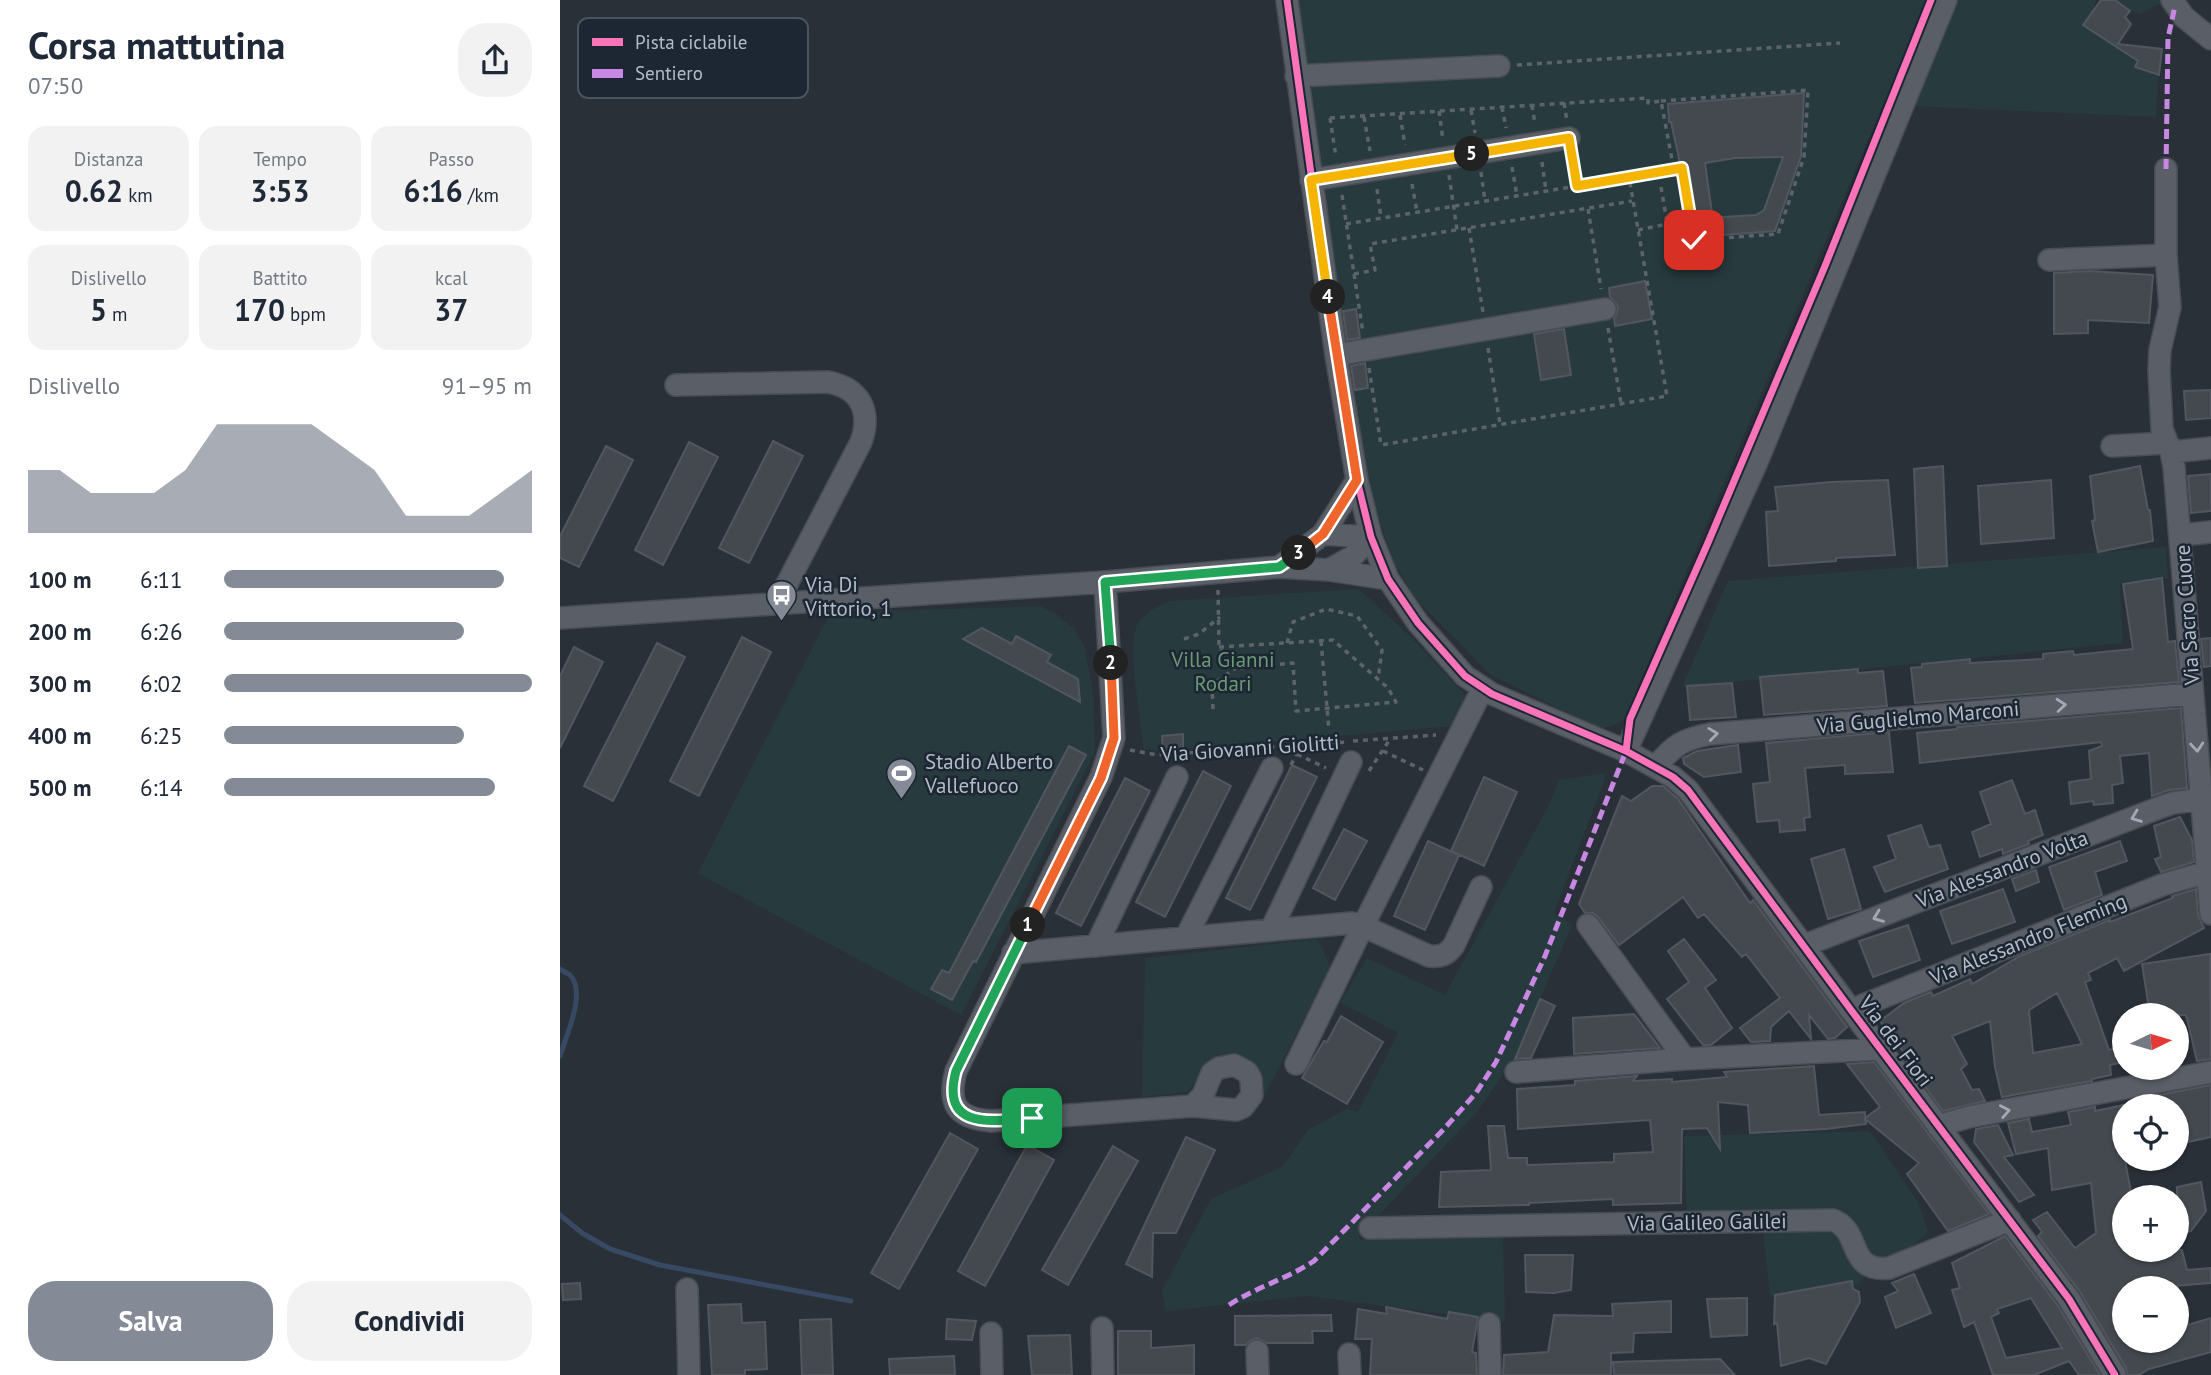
<!DOCTYPE html>
<html lang="it">
<meta charset="utf-8">
<style>
:root{--surface:#fff;--page:#f2f2f3;--text:#1f2937;--muted:#747a83;--accent:#848b96}
body{margin:0;font-family:"PT Sans",sans-serif;background:var(--page);color:var(--text);height:100vh;display:flex;flex-direction:column;font-size:26px;white-space:nowrap}
*{box-sizing:border-box;margin:0}
p{font-size:23px;color:var(--muted)}
.icon{flex:none;width:38px;height:38px;fill:none;stroke:currentColor;stroke-width:2;stroke-linecap:round;stroke-linejoin:round}
.map{position:relative;flex:1;overflow:hidden}
.sheet{display:flex;flex-direction:column;background:var(--surface);width:560px}
.sheet>*{flex:none}
.needle{width:46px;rotate:85deg}
.buttons{position:absolute;left:1552px;top:1003px;display:grid;gap:14px}
.buttons a{display:grid;place-items:center;width:77px;height:77px;border-radius:50%;background:var(--surface);box-shadow:0 2px 5px #0004;font-size:35px}
.pin{position:absolute;display:grid;place-items:center;width:60px;height:60px;color:#fff;margin:-30px;border-radius:14px;box-shadow:0 4px 10px #0006}
.km{position:absolute;width:35px;height:35px;margin:-18px;border-radius:50%;background:#222;color:#fff;font-size:19px;line-height:35px;text-align:center}
.round{display:grid;place-items:center;flex:none;width:74px;height:74px;border-radius:28px;background:var(--page)}
.head{display:flex;align-items:center;justify-content:space-between;height:119px;padding:0 28px}
h1{font-size:38px;font-weight:700;line-height:52px}
.metrics{display:grid;grid-template-columns:repeat(3,1fr);gap:10px;height:119px;padding:7px 28px}
.metrics div{display:grid;align-content:center;border-radius:18px;background:var(--page);text-align:center}
.metrics b{font-size:30px;font-weight:700}
.metrics small{font-size:19px;font-weight:400}
.metrics p{font-size:19px}
.chart{height:196px;padding:14px 28px}
.chart p{display:flex;justify-content:space-between}
.chart svg{width:100%;height:126px;margin-top:7px;fill:var(--accent);opacity:.7}
.action{display:flex;gap:14px;margin-top:auto;padding:14px 28px}
.action a{flex:1;height:80px;border-radius:28px;background:var(--accent);color:#fff;font-size:28px;font-weight:700;line-height:80px;text-align:center}
.action a+a{background:var(--page);color:var(--text)}
ul{padding:0 28px;list-style:none;font-size:23px}
li{display:grid;grid-template-columns:112px 84px 1fr;align-items:center;height:52px}
li i{height:18px;border-radius:9px;background:var(--accent)}
main{display:flex;flex:1;min-height:0}
.map>svg:first-child{display:block}
.green{fill:#273a3e}
.lines{fill:none;stroke-linecap:round;stroke-linejoin:round}
.stream{stroke:#384963;stroke-width:5}
.building{fill:#444950;stroke:#52575f;stroke-width:2;fill-rule:evenodd}
.minor-casing{stroke:#484c53;stroke-width:24}
.path{stroke:#5d636a;stroke-width:3.5;stroke-dasharray:5 5;stroke-linecap:butt}
.minor{stroke:#5a5e66;stroke-width:21}
.quiet{stroke:#c787e3;stroke-width:5;stroke-dasharray:10 5;stroke-linecap:butt}
.cycleway-casing{stroke:#1d2633;stroke-width:11}
.cycleway{stroke:#fb73b8;stroke-width:7}
.oneway{stroke:#a2a9b5}
.split-1-casing{stroke:#fff;stroke-width:14}
.split-2-casing{stroke:#fff;stroke-width:14}
.split-3-casing{stroke:#fff;stroke-width:14}
.split-4-casing{stroke:#fff;stroke-width:14}
.split-5-casing{stroke:#fff;stroke-width:14}
.split-6-casing{stroke:#fff;stroke-width:14}
.split-1{stroke:#22a559;stroke-width:9}
.split-2{stroke:#f0652b;stroke-width:9}
.split-3{stroke:#22a559;stroke-width:9}
.split-4{stroke:#f0652b;stroke-width:9}
.split-5{stroke:#f5b400;stroke-width:9}
.split-6{stroke:#f5b400;stroke-width:9}
.labels{text-anchor:middle;dominant-baseline:central;stroke-width:5;stroke-linejoin:round;paint-order:stroke}
.poi-label{font-size:21px;fill:#b4bcc9;stroke:#1d2633;text-anchor:start}
.street-label{font-size:21px;fill:#b4bcc9;stroke:#1d2633}
.park-label{font-size:21px;fill:#6b9a76;stroke:#1d2633}
.key{fill:#1d2633;stroke:#4a5360;stroke-width:2}
.key-label{font-size:19px;fill:#b4bcc9}
</style>
<main>
<section class="sheet">
<div class="head"><div><h1>Corsa mattutina</h1><p>07:50</p></div><a class="round"><svg class="icon" aria-label="share" viewBox="0 0 24 24"><path d="M12 15V3M7 8l5-5 5 5M5 13v7h14v-7"/></svg></a></div>
<div class="metrics">
<div><p>Distanza</p><b>0.62<small> km</small></b></div>
<div><p>Tempo</p><b>3:53</b></div>
<div><p>Passo</p><b>6:16<small> /km</small></b></div>
</div>
<div class="metrics">
<div><p>Dislivello</p><b>5<small> m</small></b></div>
<div><p>Battito</p><b>170<small> bpm</small></b></div>
<div><p>kcal</p><b>37</b></div>
</div>
<div class="chart"><p><span>Dislivello</span>91–95 m</p>
<svg viewBox="0 0 160 44" preserveAspectRatio="none"><path d="M0 44V22L10 22L20 30L30 30L40 30L50 22L60 6L70 6L80 6L90 6L100 14L110 22L120 38L130 38L140 38L150 30L160 22V44z"/></svg>
</div>
<ul>
<li><b>100 m</b>6:11<i style="width:91%"></i></li>
<li><b>200 m</b>6:26<i style="width:78%"></i></li>
<li><b>300 m</b>6:02<i style="width:100%"></i></li>
<li><b>400 m</b>6:25<i style="width:78%"></i></li>
<li><b>500 m</b>6:14<i style="width:88%"></i></li>
</ul>
<div class="action"><a>Salva</a><a>Condividi</a></div>
</section>
<div class="map">
<svg width="1651" height="1375" viewBox="0 0 1651 1375">
<rect width="100%" height="100%" fill="#2a3038"/>
<path class="green" d="M739 0H1367L1065 718 1057 724 1041 729 931 675 855 598 834 562 818 516 802 460 767 240 772 239Z
M1396 0H1536L1528 29 1599 62 1596 117 1351 106Z
M1548 0H1608L1579 14Z
M1606 547 1608 579 1560 583 1563 643 1122 687 1168 581Z
M799 589 850 636 905 695 895 726 603 751 584 749C581 724 566 642 578 623 585 613 598 606 609 601Z
M480 606 498 615 515 630 525 648 533 693 535 752 401 1015 138 873 268 617 326 611Z
M1044 773 1045 779 994 913 1012 925 954 1059 917 1112 798 1237 801 1240 943 1235 945 1322 747 1296 606 1311 602 1291 651 1199 722 1167 748 1130 786 1109 798 1112 838 1033 780 1002 807 958 885 995 989 805 999 780Z
M758 939 771 968 704 1096 698 1078 650 1063 627 1092 582 1097 585 958Z
M1310 1131 1358 1202 1368 1232 1329 1268H1311L1299 1284 1210 1296 1202 1222H1127L1124 1136Z"/>
<g class="lines">
<path class="stream" d="M0 969C1 970 9 974 10 975 27 992 6 1036 0 1056
M0 1215 22 1233 50 1249 100 1265 291 1301"/>
</g>
<path class="building" d="M1541 0H1555L1570 11 1565 17 1571 24 1558 44 1602 49 1599 75 1575 67 1578 61 1523 25Z
M1244 93 1241 156 1215 231 1137 237 1125 162 1120 163 1111 122H1109L1108 104ZM1223 157 1204 210 1196 215 1163 217 1152 213 1145 163 1175 158Z
M1529 271 1593 275 1589 323 1528 320V333L1494 334V273Z
M1085 281 1092 319 1055 326 1054 318 1057 313 1058 306 1050 297 1049 288Z
M796 309 800 338 787 340 783 311Z
M1004 329 1011 375 981 380 974 334Z
M805 363 808 388 795 390 791 366Z
M1651 390V418L1626 420 1624 391Z
M213 441 243 456 189 563 159 548Z
M129 442 158 457 103 565 75 550Z
M46 446 73 460 19 567 0 558V536Z
M1383 466 1387 566 1358 568 1354 469Z
M1580 466 1588 510H1590L1593 541 1538 552 1532 521 1535 520 1530 476Z
M1651 474V511L1631 513 1628 476Z
M1328 480 1335 555 1276 558V561L1209 566 1206 512 1218 511 1215 487 1271 482Z
M1491 480 1494 538 1421 544 1418 486Z
M1602 578 1608 642 1615 641 1619 682 1355 703 1351 668 1362 667V664L1410 659V663L1483 659V654L1513 651 1514 655 1573 649 1563 584Z
M422 628 452 644 456 636 491 655 487 662 518 679 520 702 403 639Z
M182 637 211 652 139 796 110 781Z
M1651 638V666L1644 667 1641 639Z
M97 643 125 657 53 801 24 786Z
M14 647 43 662 0 748V676Z
M1298 669V673L1323 671 1327 706 1204 715 1200 677Z
M1172 683 1176 717 1130 720 1127 686Z
M1621 708 1627 788 1609 790 1592 796 1589 753 1560 756 1563 783 1552 785 1553 803 1534 805 1533 801 1511 804 1509 782 1531 779 1529 751 1542 746 1541 742 1360 763 1357 733 1397 729V727Z
M1329 732 1333 772 1285 774V765L1245 768 1250 817 1244 818 1245 830 1220 832 1219 820 1197 822 1193 784 1210 782 1206 743Z
M623 734V749L603 751 602 736Z
M1178 745 1181 772 1144 777 1124 764 1123 758 1137 751Z
M509 746 526 755 416 962 413 961 392 1000 371 989 382 970 389 973Z
M732 765 757 777 690 910 666 898Z
M643 771 671 786 605 917 576 902Z
M924 777 957 792 924 866 891 851Z
M565 778 590 791 521 926 496 913Z
M1452 780 1465 814 1475 810 1483 835 1468 841 1469 844 1443 854 1442 849 1420 857 1412 832 1431 824 1420 792Z
M1092 786H1103L1118 799 1190 903 1193 900 1287 1027 1275 1038 1268 1039 1249 1015 1251 1039 1229 1011 1211 1027 1210 1041 1191 1042 1180 1028 1220 998 1186 954 1182 957 1144 914 1138 918 1123 897 1059 945 1038 917 1033 913H1025L1019 904 1062 796 1071 801Z
M1620 817 1632 840 1634 862 1601 872 1595 859 1601 857 1594 826Z
M1361 825 1369 847 1380 845 1388 869 1325 892 1314 867 1336 859 1328 836Z
M784 829 807 841 775 900 753 888Z
M868 841 899 855 865 930 834 916Z
M1560 841 1567 861 1535 872 1542 895 1504 910 1489 867Z
M1284 849 1301 909 1268 919 1251 859Z
M1476 870 1479 882 1456 891 1452 879Z
M1443 889 1455 922 1392 944 1380 911Z
M1636 889 1638 915 1644 928 1564 971 1557 958 1528 973 1531 980 1525 982 1549 1050 1564 1047V1062L1550 1065 1551 1075 1532 1079V1081L1442 1097 1435 1067 1430 1021 1392 1036 1407 1064 1401 1069 1412 1090 1419 1089 1425 1101 1383 1111 1347 1062H1351L1320 1021 1344 1003 1371 992 1373 996 1410 979 1412 984 1460 956 1550 920V922L1613 898 1612 896ZM1497 993 1522 1044 1473 1053 1469 1010Z
M1348 925 1360 960 1313 977 1299 941Z
M1124 939 1156 980 1145 988 1172 1028 1151 1045H1143L1107 999 1129 982 1108 951Z
M1650 954 1651 1059 1637 1061 1626 1015H1590L1582 964Z
M980 999 995 1006 971 1058 955 1059Z
M1074 1014 1100 1048 1014 1054 1013 1018Z
M781 1016 823 1042 787 1104 742 1078 764 1041 767 1042Z
M1314 1062 1429 1214 1388 1231 1347 1174 1359 1163 1305 1119 1306 1124 1266 1129 1190 1133 1188 1105 1158 1102 1160 1149 1147 1128 1122 1129 1121 1203 1053 1205V1199L969 1203V1205L879 1207 881 1172 931 1170 928 1126H944L948 1158H967V1165L1054 1162V1154L1093 1152 1090 1120 958 1129 957 1089 1015 1085V1081L1077 1076 1073 1081 1112 1079V1082L1167 1077 1164 1072 1254 1066 1259 1115 1305 1112V1118L1320 1107 1287 1064Z
M1651 1085V1137L1628 1142 1619 1106H1574L1573 1100Z
M1564 1105V1140H1561L1572 1197H1564V1250H1622L1627 1270 1651 1268V1283L1614 1286V1288H1564V1308L1552 1313 1564 1334V1340H1617V1328L1651 1318V1352L1589 1369 1579 1375H1568L1566 1368 1520 1292 1478 1236 1482 1232 1473 1220 1487 1212 1515 1248 1536 1233 1531 1183 1492 1190 1488 1148 1456 1154 1448 1123 1469 1119 1472 1132 1511 1125 1508 1112 1535 1107V1111Z
M1438 1125 1453 1155 1444 1157 1474 1195 1459 1202 1414 1142 1416 1129Z
M390 1133 418 1149 339 1289 311 1273Z
M626 1137 655 1150 616 1233H593L592 1277 566 1264Z
M467 1145 494 1160 425 1286 398 1271Z
M553 1146 578 1161 508 1285 482 1270Z
M1641 1182 1646 1211 1631 1231 1617 1236V1187Z
M1445 1236 1498 1306 1540 1375H1519L1509 1361 1474 1375H1433L1414 1322 1404 1327 1392 1290 1400 1288 1392 1263ZM1471 1298 1502 1348 1446 1358 1431 1317 1439 1313 1437 1309Z
M965 1255H1013L1011 1290 994 1293 966 1292Z
M1354 1274 1371 1313 1336 1328 1325 1297 1338 1291 1332 1283Z
M1292 1281 1293 1289 1299 1292 1300 1302 1266 1364 1249 1358 1221 1366 1217 1323 1214 1324 1215 1295Z
M20 1283 21 1299 3 1300 2 1284Z
M1187 1298V1335L1151 1337 1147 1299Z
M1111 1301V1332L1074 1333 1073 1352 1051 1353V1375H943L944 1355 988 1352 994 1315 1053 1316 1052 1304Z
M181 1304 182 1323 205 1322 207 1369 185 1370V1375H152L148 1305Z
M826 1307 887 1319 889 1312 918 1317 912 1352 916 1353 917 1375H810L812 1339H795L798 1309 827 1314Z
M771 1315 772 1331H752L753 1343H707L697 1338 691 1340 686 1345H675V1316Z
M271 1319 273 1375H242L240 1320Z
M387 1319 416 1321 412 1340 386 1339Z
M558 1331H591V1348L634 1345V1375H558Z
M510 1335 512 1375H472L468 1336Z
M394 1356 395 1375H330L329 1359Z
M1160 1359 1175 1375H1054L1053 1362Z"/>
<g class="lines">
<defs>
<path id="minor" d="M727 0 776 355 797 480 811 537 828 579 858 623 905 676 932 694 1066 751 1113 777 1128 790 1291 1010 1509 1299 1555 1375
M1612 0 1624 17 1651 39
M736 76 939 66
M1606 169V255L1610 307 1600 350 1599 370 1602 429 1611 452 1614 467 1651 914
M751 180 1009 138
M1489 260 1606 255
M776 355 1045 309
M116 385 268 382C300 388 312 411 301 442L217 603
M1552 446 1607 443
M1611 452 1651 448
M763 534 811 537
M1621 535 1651 532
M719 567 763 534 797 480
M769 570 792 557 811 537
M545 582 554 738 541 777 396 1071C387 1105 397 1118 431 1121L633 1106 676 1110 683 1107 692 1095 691 1079 687 1072 674 1065 659 1068 652 1073 643 1095 633 1106
M0 618 545 582 719 567 769 570 828 579
M1066 751 1197 462 1386 0
M1096 767C1113 745 1124 739 1150 734L1632 694
M1028 925 1125 1059
M711 930 791 762
M626 937 712 768
M536 946 617 777
M1243 946 1601 807 1613 803 1642 799
M453 953 792 923 803 926 869 956C881 957 887 955 894 945L921 887
M1291 1010 1602 885 1647 872
M736 1064 803 926 923 688
M956 1072 1125 1059 1320 1049
M1378 1126 1409 1117 1651 1072
M810 1228 1273 1220C1302 1230 1286 1273 1329 1268L1450 1220
M127 1289 129 1375
M929 1324 930 1375
M542 1328 543 1375
M431 1333 432 1375
M697 1351 698 1375
M789 1354 790 1375"/>
</defs>
<use href="#minor" class="minor-casing"/>
<path class="path" d="M957 65 1280 43
M1101 101 1248 90 1244 157 1218 234 1134 240 1122 168 1115 169
M1004 103 1007 121
M972 105 975 124
M942 107 946 128
M911 110 915 133
M879 111 883 140
M840 115 845 145
M804 117 810 151
M770 118 776 157
M770 118 1088 98V103L1101 101 1114 170 1017 186 1012 156
M982 162 986 191
M952 167 957 196
M921 172 925 201
M889 175 897 230
M852 184 857 212
M1101 187 1114 263
M817 189 821 218
M782 195 803 333
M1028 209 1041 289
M786 224 1017 186
M909 228 923 312
M1078 230 1107 224
M794 274 815 270 810 244 1072 201
M1048 328 1061 403
M928 348 940 424
M809 368 821 445 1107 396 1069 177
M624 639 639 634 660 617
M761 641 769 730
M727 643 733 622 766 609 797 616 822 650 818 679
M659 647 773 640 828 688 836 702 736 711 733 663 674 669
M653 709 652 685 674 669 659 647 658 590
M793 741 876 735
M570 750 597 755 786 742
M823 751 863 770
M737 754 766 768
M731 765 741 745
M809 771 830 739"/>
<use href="#minor" class="minor"/>
<path class="quiet" d="M1606 169 1608 38 1615 6
M669 1305C696 1287 727 1279 754 1261L883 1130 916 1093 936 1062 985 956 1066 751"/>
<defs>
<path id="cycleway" d="M727 0 776 355 797 480 811 537 828 579 858 623 905 676 932 694 1066 751 1113 777 1128 790 1291 1010 1509 1299 1555 1375
M1066 751 1070 719 1147 545 1265 266 1371 0"/>
</defs>
<use href="#cycleway" class="cycleway-casing"/>
<use href="#cycleway" class="cycleway"/>
</g>
<defs><path id="oneway-chevron" d="M-2-3.5L2.5 0L-2 3.5" fill="none" stroke-width="1.6" stroke-linecap="round" stroke-linejoin="round" transform="scale(1.75)"/></defs>
<g class="oneway">
<use href="#oneway-chevron" transform="translate(1501 705) rotate(-5)"/>
<use href="#oneway-chevron" transform="translate(1153 734) rotate(-7)"/>
<use href="#oneway-chevron" transform="translate(1637 747) rotate(85)"/>
<use href="#oneway-chevron" transform="translate(1576 817) rotate(159)"/>
<use href="#oneway-chevron" transform="translate(1318 917) rotate(159)"/>
<use href="#oneway-chevron" transform="translate(1445 1111) rotate(-11)"/>
</g>
<g class="lines">
<defs>
<path id="split-1" d="M468 925 396 1071C380 1131 433 1121 472 1118"/>
<path id="split-2" d="M468 925 541 778 554 738 551 663"/>
<path id="split-3" d="M551 663 545 582 719 567 739 553"/>
<path id="split-4" d="M739 553 763 534 797 480 768 297"/>
<path id="split-5" d="M768 297 751 180 912 154"/>
<path id="split-6" d="M912 154 1009 138 1017 186 1122 168 1134 240"/>
</defs>
<use href="#split-1" class="split-1-casing"/>
<use href="#split-2" class="split-2-casing"/>
<use href="#split-3" class="split-3-casing"/>
<use href="#split-4" class="split-4-casing"/>
<use href="#split-5" class="split-5-casing"/>
<use href="#split-6" class="split-6-casing"/>
<use href="#split-1" class="split-1"/>
<use href="#split-2" class="split-2"/>
<use href="#split-3" class="split-3"/>
<use href="#split-4" class="split-4"/>
<use href="#split-5" class="split-5"/>
<use href="#split-6" class="split-6"/>
</g>
<defs>
<symbol id="bus-pin" viewBox="-11 -11 22 30"><path d="M0 17L-7.5 6A9.5 9.5 0 1 1 7.5 6Z" fill="#848b96" stroke="#1d2633"/><path d="M-5-6H5V4H4V6H2V4H-2V6H-4V4H-5ZM-3.5-4V0h7V-4ZM-3.5 1.2v1.5H-2V1.2ZM2 1.2v1.5H3.5V1.2Z" fill="#fff"/></symbol>
<symbol id="stadium-pin" viewBox="-11 -11 22 30"><path d="M0 17L-7.5 6A9.5 9.5 0 1 1 7.5 6Z" fill="#848b96" stroke="#1d2633"/><path d="M0-5a6.5 5 0 1 0 0 10a6.5 5 0 1 0 0-10ZM-3.5-1.8h7v3.6h-7Z" fill="#fff"/></symbol>
</defs>
<g fill-rule="evenodd">
<use href="#bus-pin" x="204" y="578" width="35" height="47"/>
<use href="#stadium-pin" x="324" y="756" width="35" height="47"/>
</g>
<g class="labels">
<g class="poi-label">
<text x="245" y="584">Via Di<tspan x="245" dy="24">Vittorio, 1</tspan></text>
<text x="365" y="761">Stadio Alberto<tspan x="365" dy="24">Vallefuoco</tspan></text>
</g>
<g class="street-label">
<text transform="translate(1627 615) rotate(-94)">Via Sacro Cuore</text>
<text transform="translate(1358 717) rotate(-5)">Via Guglielmo Marconi</text>
<text transform="translate(690 748) rotate(-4)">Via Giovanni Giolitti</text>
<text transform="translate(1442 869) rotate(-21)">Via Alessandro Volta</text>
<text transform="translate(1468 939) rotate(-22)">Via Alessandro Fleming</text>
<text transform="translate(1336 1041) rotate(53)">Via dei Fiori</text>
<text transform="translate(1147 1222) rotate(-1)">Via Galileo Galilei</text>
</g>
<g class="park-label">
<text x="663" y="659">Villa Gianni<tspan x="663" dy="24">Rodari</tspan></text>
</g>
</g>
<rect x="18" y="18" width="230" height="80" rx="10" class="key"/>
<rect x="32" y="38" width="31" height="8" fill="#fb73b8"/>
<rect x="32" y="69" width="31" height="9" fill="#c787e3"/>
<g class="key-label">
<text x="75" y="49">Pista ciclabile</text>
<text x="75" y="80">Sentiero</text>
</g>
</svg>
<div class="buttons">
<a><svg class="needle" viewBox="-14 -14 28 28"><path d="M0-13l5 13h-10z" fill="#e53935"/><path d="M0 13l5-13h-10z" fill="#747a83"/></svg></a>
<a><svg class="icon" aria-label="locate" viewBox="0 0 24 24"><circle cx="12" cy="12" r="6"/><path d="M12 2v4M12 18v4M2 12h4M18 12h4"/></svg></a>
<a>+</a>
<a>−</a>
</div>
<div class="pin" style="left:472px;top:1118px;background:#1e9e55"><svg class="icon" aria-label="arrive" viewBox="0 0 24 24"><path d="M6 21V4h12l-3 4 3 4H6"/></svg></div>
<div class="pin" style="left:1134px;top:240px;background:#d93025"><svg class="icon" aria-label="check" viewBox="0 0 24 24"><path d="M5 12l5 5 9-10"/></svg></div>
<b class="km" style="left:468px;top:925px">1</b>
<b class="km" style="left:551px;top:663px">2</b>
<b class="km" style="left:739px;top:553px">3</b>
<b class="km" style="left:768px;top:297px">4</b>
<b class="km" style="left:912px;top:154px">5</b>
</div>
</main>
